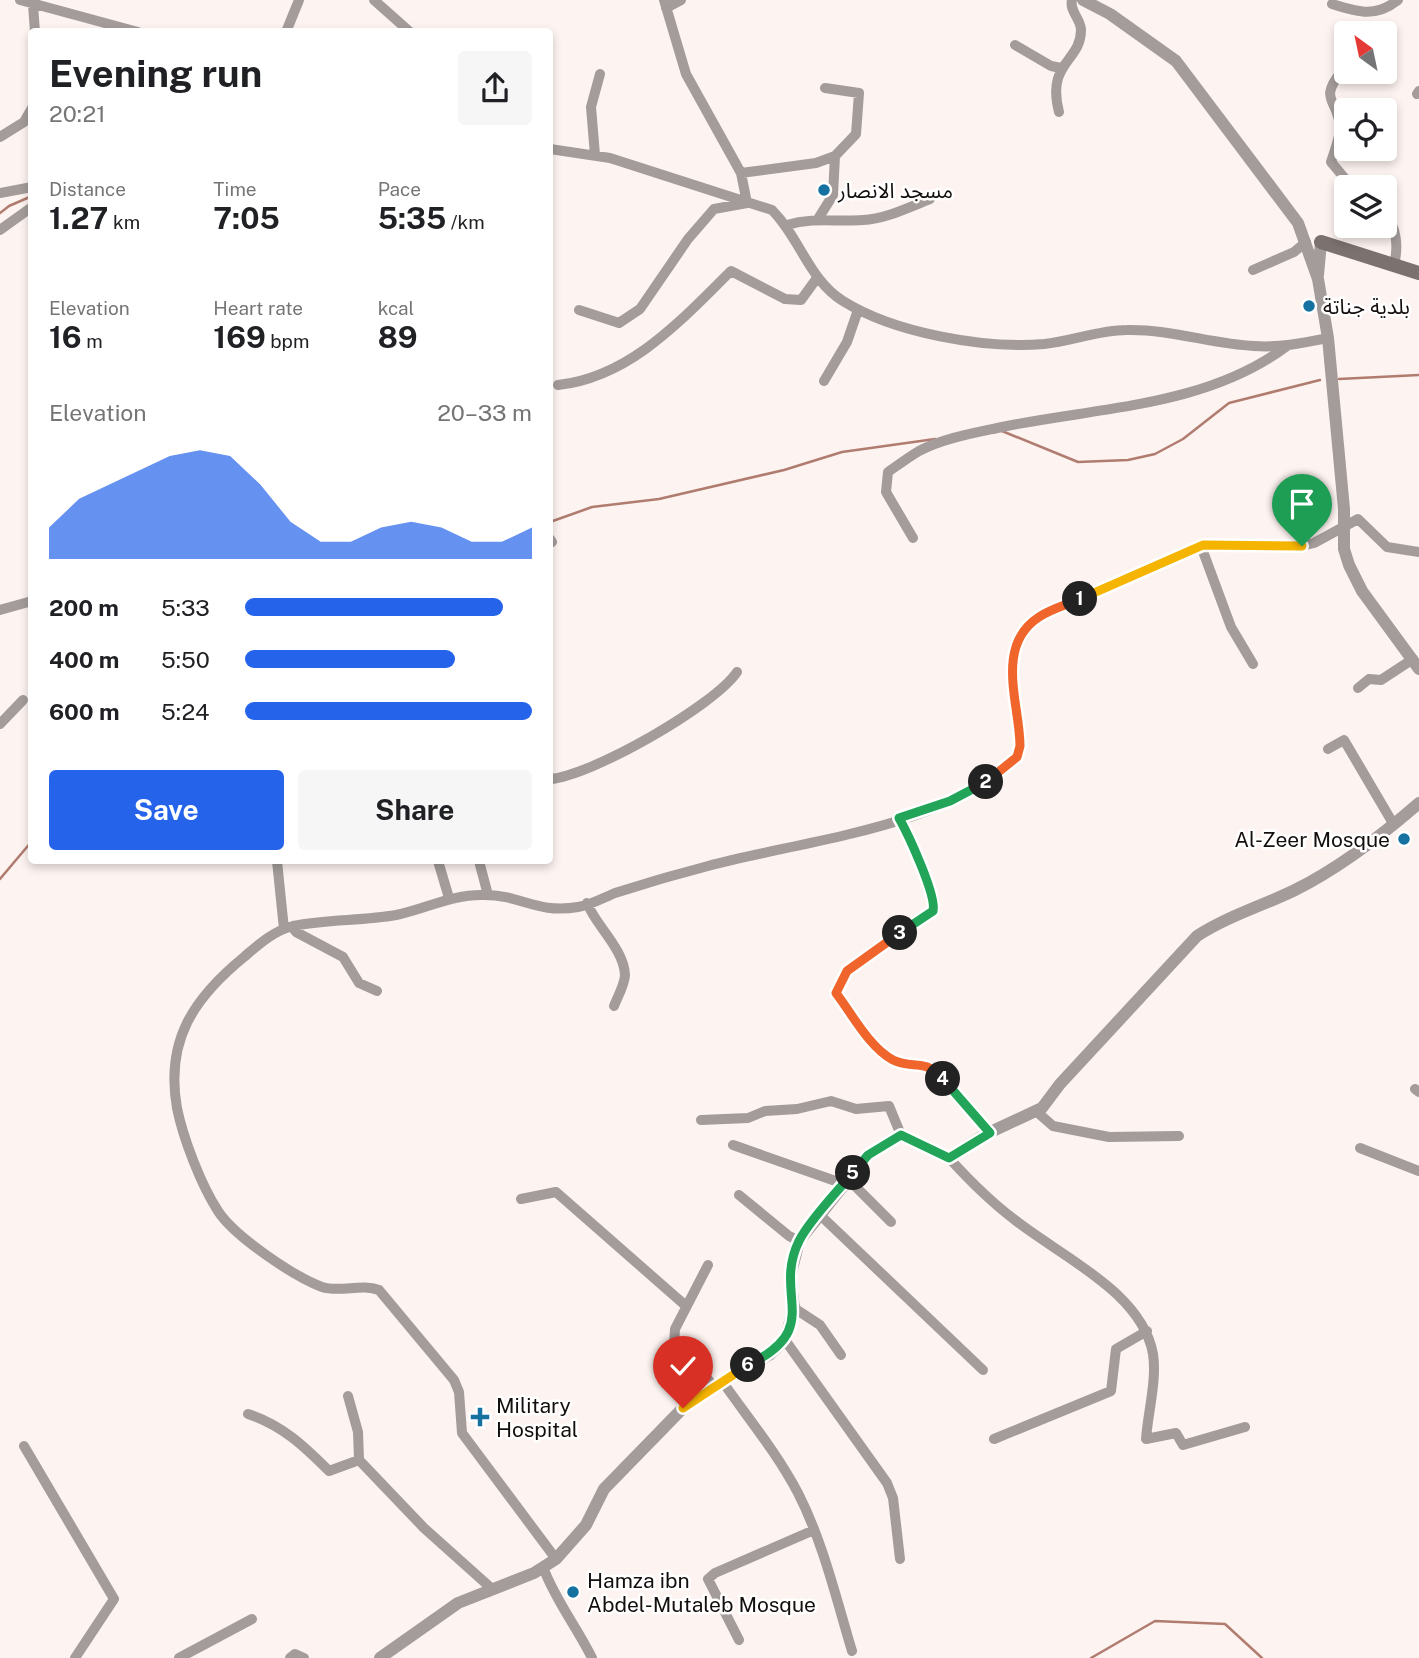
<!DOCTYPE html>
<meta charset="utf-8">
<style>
:root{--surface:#fff;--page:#f6f6f6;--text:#202124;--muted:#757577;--accent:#2563eb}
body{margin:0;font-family:"Public Sans","Noto Sans Arabic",sans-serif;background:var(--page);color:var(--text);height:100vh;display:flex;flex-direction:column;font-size:26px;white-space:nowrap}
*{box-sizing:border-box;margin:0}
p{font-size:23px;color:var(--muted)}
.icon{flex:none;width:38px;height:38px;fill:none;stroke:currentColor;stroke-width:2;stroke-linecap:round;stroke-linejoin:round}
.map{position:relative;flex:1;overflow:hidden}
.sheet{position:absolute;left:28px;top:28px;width:525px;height:836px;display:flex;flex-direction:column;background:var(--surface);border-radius:7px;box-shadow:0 4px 10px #0003}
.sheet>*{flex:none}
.needle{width:46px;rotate:327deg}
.controls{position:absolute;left:1334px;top:21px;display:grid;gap:14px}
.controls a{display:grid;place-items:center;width:63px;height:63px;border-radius:7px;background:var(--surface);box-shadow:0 4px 10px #0003;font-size:35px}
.pin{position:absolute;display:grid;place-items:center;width:60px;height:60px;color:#fff;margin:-72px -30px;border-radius:50% 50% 50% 0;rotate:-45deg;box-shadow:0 0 7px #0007}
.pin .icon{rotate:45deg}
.km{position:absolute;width:35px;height:35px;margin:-18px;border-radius:50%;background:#222;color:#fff;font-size:19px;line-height:35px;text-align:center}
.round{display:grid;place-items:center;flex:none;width:74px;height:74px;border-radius:7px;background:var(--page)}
.overview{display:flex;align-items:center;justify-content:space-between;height:119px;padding:0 21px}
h1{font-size:38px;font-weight:700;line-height:52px}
.stats{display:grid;grid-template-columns:repeat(3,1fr);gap:10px;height:119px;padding:7px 21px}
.stats div{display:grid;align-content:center}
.stats b{font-size:30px;font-weight:700}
.stats small{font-size:19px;font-weight:400}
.stats p{font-size:19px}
.chart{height:196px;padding:14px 21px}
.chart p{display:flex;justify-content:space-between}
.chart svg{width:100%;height:126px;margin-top:7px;fill:var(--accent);opacity:.7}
.primary-button{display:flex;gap:14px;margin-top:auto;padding:14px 21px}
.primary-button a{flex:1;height:80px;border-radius:7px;background:var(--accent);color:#fff;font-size:28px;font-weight:700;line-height:80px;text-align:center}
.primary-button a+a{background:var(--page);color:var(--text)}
ul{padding:0 21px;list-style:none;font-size:23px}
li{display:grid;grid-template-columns:112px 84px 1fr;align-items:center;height:52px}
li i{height:18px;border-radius:9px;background:var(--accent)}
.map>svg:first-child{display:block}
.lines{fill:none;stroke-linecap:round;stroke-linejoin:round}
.stream{stroke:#b07c6f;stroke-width:2.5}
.minor{stroke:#a39c9a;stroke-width:10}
.tertiary{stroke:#a39c9a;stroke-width:12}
.secondary{stroke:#7b726f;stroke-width:14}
.split-1-casing{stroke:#fff;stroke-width:14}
.split-2-casing{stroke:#fff;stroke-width:14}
.split-3-casing{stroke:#fff;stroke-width:14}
.split-4-casing{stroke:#fff;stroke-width:14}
.split-5-casing{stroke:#fff;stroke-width:14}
.split-6-casing{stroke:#fff;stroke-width:14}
.split-7-casing{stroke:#fff;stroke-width:14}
.split-1{stroke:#f5b400;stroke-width:9}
.split-2{stroke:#f0652b;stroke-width:9}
.split-3{stroke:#22a559;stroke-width:9}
.split-4{stroke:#f0652b;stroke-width:9}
.split-5{stroke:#22a559;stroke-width:9}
.split-6{stroke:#22a559;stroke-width:9}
.split-7{stroke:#f5b400;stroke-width:9}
.poi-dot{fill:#1571a0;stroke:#fff;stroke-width:2.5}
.labels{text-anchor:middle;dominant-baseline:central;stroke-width:5;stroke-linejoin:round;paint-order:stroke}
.poi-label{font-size:21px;fill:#140e0d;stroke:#fff;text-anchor:start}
</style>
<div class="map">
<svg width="1419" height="1658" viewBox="0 0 1419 1658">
<rect width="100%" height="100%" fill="#fdf3f0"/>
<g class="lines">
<path class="stream" d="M0 213 9 206 32 196
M1339 379 1419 375
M1002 431 1078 462 1128 460 1155 454 1183 439 1229 403 1320 380
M550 522 592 507 659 499 784 470 842 452 935 439
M0 879 32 841
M1091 1658 1155 1621 1225 1624 1262 1658"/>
<path class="minor" d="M20 0 138 32
M374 0 410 32
M664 0 686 74 741 173 747 203
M1332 4C1358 12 1375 18 1398 0
M33 5 35 32
M666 8 681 0
M286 32 299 0
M1015 45 1051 66 1061 68
M1342 71C1317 101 1339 99 1340 128 1340 138 1334 152 1331 162L1352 187
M1417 94 1419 91
M1059 112C1046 62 1081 62 1081 30 1081 19 1069 11 1072 0
M0 137 24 122 32 108
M550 149 610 158 772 210C800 238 809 280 843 301 894 333 984 349 1044 344 1072 341 1099 330 1127 330 1170 329 1212 344 1254 346 1279 348 1303 343 1328 338
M595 155 591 107 600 74
M741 173 816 163 835 156
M0 193 32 187
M1384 215C1398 226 1398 249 1394 265
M818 219 833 195 835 156 856 134 859 93 825 88
M787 225C813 217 836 222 863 220 886 219 909 207 930 199
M0 230 32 207
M1253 270 1294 252 1306 242
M579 310 619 323 640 309 688 239 714 209 747 203
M824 381 847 342 858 310
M558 385C631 377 682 319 731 271L785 299 801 300 817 278
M913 538 886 492 888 472C898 465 909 457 919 451 944 438 974 433 1002 427 1098 407 1206 407 1287 346
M550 539 552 542
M1201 546 1231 627 1253 664
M0 610 32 601
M1358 688 1369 679 1381 680 1413 659
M0 724 23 700
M1328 749 1344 740 1394 825
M550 779C591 776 714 706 737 672
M899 818C908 834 937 896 933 911L847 971 836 993 879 1050 895 1061 932 1067 990 1133
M277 861 284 929
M438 861 449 898
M479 861 488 895
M587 903C596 926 624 949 625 975 625 984 617 998 614 1006
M292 927 296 932 343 957 359 983 377 991
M1415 1089 1419 1092
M1037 1112 1053 1126 1109 1137 1179 1136
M701 1120 748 1118 765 1111 797 1109 831 1101 856 1109 889 1106 901 1135
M733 1145 844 1184
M1360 1148 1419 1171
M949 1158C969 1180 991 1202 1015 1220 1060 1256 1142 1292 1153 1354 1157 1380 1148 1412 1146 1439L1176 1433 1183 1445 1245 1427
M848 1179 891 1222
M739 1195 789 1236 799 1241
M521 1199 556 1192 686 1306
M819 1214 983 1370
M708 1265 675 1329 674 1345 693 1360 714 1387
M794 1308 820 1325 841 1355
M785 1340 887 1483 893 1498 900 1559
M722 1381C748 1418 777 1453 798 1493 823 1542 836 1598 852 1651
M348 1396 358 1432 359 1460
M248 1414C282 1425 304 1446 329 1471L359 1460 424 1528 491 1588
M994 1439 1111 1391 1116 1349 1147 1331
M24 1446 114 1599 75 1658
M556 1559 462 1433 459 1392 454 1380 379 1290C361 1283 341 1293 322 1287 293 1276 234 1236 218 1211 201 1185 183 1138 177 1108 165 1040 194 998 244 957 258 945 273 931 293 926 327 919 362 921 396 915 426 909 452 894 484 895 522 895 536 914 578 907 591 905 603 898 615 893 646 883 677 874 708 866 800 841 950 827 1017 757 1030 701 988 668 1038 617L1203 545 1302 546 1314 543 1358 519 1387 547 1419 552
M543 1567C555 1600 577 1627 592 1658
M739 1640 708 1579 715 1573 814 1530
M179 1658 252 1619
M290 1658 295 1654 304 1658"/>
<path class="tertiary" d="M1083 0 1110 14 1176 61 1298 223 1318 279 1328 338 1344 509V549L1349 565 1362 591 1419 669
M1318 275 1321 242
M380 1658 458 1603 534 1573 556 1559 586 1525 604 1489 683 1408 745 1367 769 1355 785 1340 794 1308 790 1277 799 1241 868 1155 901 1135 949 1158 984 1135 1042 1108 1060 1084 1197 936C1228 916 1262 906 1295 890 1341 867 1381 836 1419 803"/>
<path class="secondary" d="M1321 242 1419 273"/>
</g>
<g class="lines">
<defs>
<path id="split-1" d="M1080 599 1203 545 1302 546"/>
<path id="split-2" d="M986 782 1017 757 1020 746C1020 705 994 646 1039 617 1051 609 1066 605 1080 599"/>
<path id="split-3" d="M900 933 933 911C937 896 908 834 899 818L950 801 986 782"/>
<path id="split-4" d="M900 933 847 971 836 993C852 1014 869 1047 893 1060 914 1070 923 1057 943 1079"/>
<path id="split-5" d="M853 1173 868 1155 901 1135 949 1158 990 1133 943 1079"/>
<path id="split-6" d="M748 1365C825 1328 772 1296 799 1241 808 1222 838 1190 853 1173"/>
<path id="split-7" d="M683 1408 748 1365"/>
</defs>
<use href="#split-1" class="split-1-casing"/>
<use href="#split-2" class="split-2-casing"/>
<use href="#split-3" class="split-3-casing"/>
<use href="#split-4" class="split-4-casing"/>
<use href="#split-5" class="split-5-casing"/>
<use href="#split-6" class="split-6-casing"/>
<use href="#split-7" class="split-7-casing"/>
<use href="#split-1" class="split-1"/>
<use href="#split-2" class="split-2"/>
<use href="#split-3" class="split-3"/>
<use href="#split-4" class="split-4"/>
<use href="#split-5" class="split-5"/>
<use href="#split-6" class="split-6"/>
<use href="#split-7" class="split-7"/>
</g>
<g class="poi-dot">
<circle cx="824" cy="190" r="7"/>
<circle cx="1309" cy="306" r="7"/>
<circle cx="1404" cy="839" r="7"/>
<path d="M476.5 1406.5h7v7h7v7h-7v7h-7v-7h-7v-7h7z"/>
<circle cx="573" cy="1592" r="7"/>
</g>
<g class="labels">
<g class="poi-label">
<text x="838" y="190">مسجد الانصار</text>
<text x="1323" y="306">بلدية جناتة</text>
<text x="1390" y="839" text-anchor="end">Al-Zeer Mosque</text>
<text x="496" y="1405">Military<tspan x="496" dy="24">Hospital</tspan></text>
<text x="587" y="1580">Hamza ibn<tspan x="587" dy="24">Abdel-Mutaleb Mosque</tspan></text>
</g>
</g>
</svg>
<div class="controls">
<a><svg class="needle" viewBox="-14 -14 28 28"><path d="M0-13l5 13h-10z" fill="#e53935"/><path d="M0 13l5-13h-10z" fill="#757577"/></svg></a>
<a><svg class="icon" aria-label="locate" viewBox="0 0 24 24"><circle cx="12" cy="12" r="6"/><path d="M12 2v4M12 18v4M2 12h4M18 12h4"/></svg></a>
<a><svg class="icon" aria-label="layers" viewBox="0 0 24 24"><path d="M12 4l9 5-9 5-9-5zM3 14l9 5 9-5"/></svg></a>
</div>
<div class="pin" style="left:1302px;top:546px;background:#1e9e55"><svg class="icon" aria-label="arrive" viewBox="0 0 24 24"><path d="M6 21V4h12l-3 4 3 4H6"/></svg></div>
<div class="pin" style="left:683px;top:1408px;background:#d93025"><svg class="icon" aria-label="check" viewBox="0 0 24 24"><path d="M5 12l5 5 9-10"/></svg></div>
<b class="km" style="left:1080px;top:599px">1</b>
<b class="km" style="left:986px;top:782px">2</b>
<b class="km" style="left:900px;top:933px">3</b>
<b class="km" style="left:943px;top:1079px">4</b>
<b class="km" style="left:853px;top:1173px">5</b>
<b class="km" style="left:748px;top:1365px">6</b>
<section class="sheet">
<div class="overview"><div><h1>Evening run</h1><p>20:21</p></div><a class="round"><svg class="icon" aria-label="share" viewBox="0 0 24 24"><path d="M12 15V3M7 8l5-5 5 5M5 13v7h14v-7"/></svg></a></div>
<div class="stats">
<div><p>Distance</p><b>1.27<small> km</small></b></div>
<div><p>Time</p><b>7:05</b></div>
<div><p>Pace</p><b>5:35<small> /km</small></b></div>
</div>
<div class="stats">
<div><p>Elevation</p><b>16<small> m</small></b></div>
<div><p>Heart rate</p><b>169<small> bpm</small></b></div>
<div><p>kcal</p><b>89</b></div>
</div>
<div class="chart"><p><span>Elevation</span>20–33 m</p>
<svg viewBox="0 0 160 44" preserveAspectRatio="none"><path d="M0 44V33L10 23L20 18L30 13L40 8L50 6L60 8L70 18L80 31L90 38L100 38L110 33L120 31L130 33L140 38L150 38L160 33V44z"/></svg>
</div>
<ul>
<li><b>200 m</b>5:33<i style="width:90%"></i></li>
<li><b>400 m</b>5:50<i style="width:73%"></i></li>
<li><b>600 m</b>5:24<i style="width:100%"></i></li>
</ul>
<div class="primary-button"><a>Save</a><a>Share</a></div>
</section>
</div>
